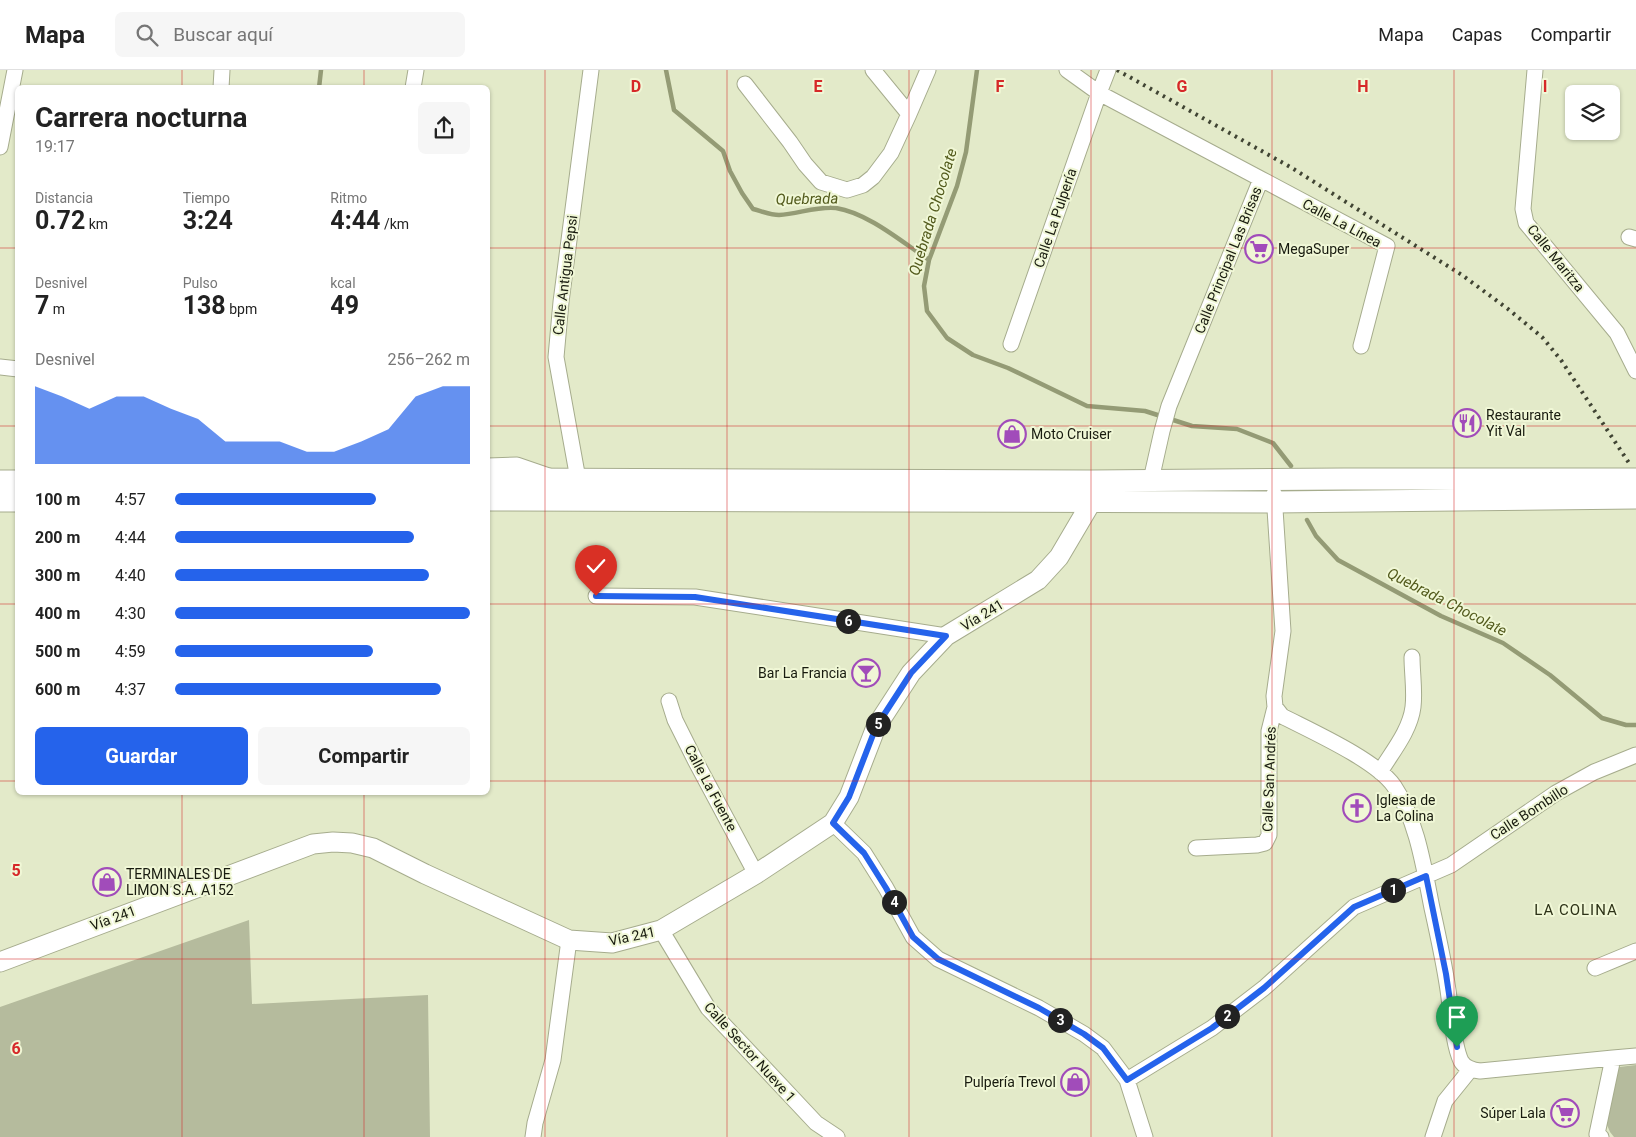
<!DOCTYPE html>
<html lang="es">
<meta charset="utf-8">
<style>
:root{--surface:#fff;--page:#f6f6f6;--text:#222;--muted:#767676;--line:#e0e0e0;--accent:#2563eb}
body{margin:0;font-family:Roboto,sans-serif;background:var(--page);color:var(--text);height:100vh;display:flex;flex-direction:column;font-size:19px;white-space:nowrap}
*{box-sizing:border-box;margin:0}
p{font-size:16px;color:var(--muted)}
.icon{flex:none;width:28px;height:28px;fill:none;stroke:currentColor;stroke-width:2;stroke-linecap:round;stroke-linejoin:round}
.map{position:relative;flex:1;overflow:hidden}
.side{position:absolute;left:15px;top:15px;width:475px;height:710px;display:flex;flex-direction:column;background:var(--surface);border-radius:8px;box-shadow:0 1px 4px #0004}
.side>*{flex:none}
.fabs{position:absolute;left:1565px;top:15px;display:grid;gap:10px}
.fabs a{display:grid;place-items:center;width:55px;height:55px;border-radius:8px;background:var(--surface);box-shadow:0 1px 4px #0004;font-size:25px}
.pin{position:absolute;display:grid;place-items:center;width:42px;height:42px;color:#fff;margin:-51px -21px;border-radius:50% 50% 50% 0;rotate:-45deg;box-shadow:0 0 5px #0007}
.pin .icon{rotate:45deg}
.km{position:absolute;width:25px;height:25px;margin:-12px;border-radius:50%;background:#222;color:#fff;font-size:14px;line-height:25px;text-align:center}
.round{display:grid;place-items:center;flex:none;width:52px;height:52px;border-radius:8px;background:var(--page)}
.summary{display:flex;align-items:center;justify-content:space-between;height:85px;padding:0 20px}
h1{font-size:28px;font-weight:700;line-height:38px}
.stats{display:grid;grid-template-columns:repeat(3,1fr);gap:8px;height:85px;padding:5px 20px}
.stats div{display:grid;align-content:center}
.stats b{font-size:25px;font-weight:700}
.stats small{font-size:14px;font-weight:400}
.stats p{font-size:14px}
.chart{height:140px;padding:10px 20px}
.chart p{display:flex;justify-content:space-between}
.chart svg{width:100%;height:90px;margin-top:5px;fill:var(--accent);opacity:.7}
.button{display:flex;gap:10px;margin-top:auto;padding:10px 20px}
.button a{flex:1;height:58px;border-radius:8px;background:var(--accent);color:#fff;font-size:20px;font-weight:700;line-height:58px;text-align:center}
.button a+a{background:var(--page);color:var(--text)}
ul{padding:0 20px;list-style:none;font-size:16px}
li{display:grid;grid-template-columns:80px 60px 1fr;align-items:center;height:38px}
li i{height:12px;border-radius:6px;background:var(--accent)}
header{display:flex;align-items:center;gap:30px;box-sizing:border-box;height:70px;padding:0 25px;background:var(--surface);border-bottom:1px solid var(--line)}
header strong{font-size:24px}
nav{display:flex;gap:28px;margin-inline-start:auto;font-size:18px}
.search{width:350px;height:45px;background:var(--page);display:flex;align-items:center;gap:12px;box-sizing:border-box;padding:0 18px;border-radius:8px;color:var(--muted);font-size:19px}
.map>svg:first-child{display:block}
.green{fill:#b5bb9d}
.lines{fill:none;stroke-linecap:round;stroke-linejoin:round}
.stream{stroke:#949b75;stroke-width:4.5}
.minor-casing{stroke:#a6ac8d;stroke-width:17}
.major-casing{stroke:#a6ac8d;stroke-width:21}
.highway-casing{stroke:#a6ac8d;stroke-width:23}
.minor{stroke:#fff;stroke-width:15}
.major{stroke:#fff;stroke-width:19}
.highway{stroke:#fff;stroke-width:21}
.rail{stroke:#404433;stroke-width:4;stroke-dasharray:2.5 5;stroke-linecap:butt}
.route-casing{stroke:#fff;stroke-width:10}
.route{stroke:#2563eb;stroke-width:6}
.grid{fill:none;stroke:#d62828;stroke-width:1;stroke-opacity:0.55}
.labels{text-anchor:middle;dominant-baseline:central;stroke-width:4;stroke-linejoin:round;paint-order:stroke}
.street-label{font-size:14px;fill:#181b0f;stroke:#f0f7d6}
.poi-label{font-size:14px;fill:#181b0f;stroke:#f0f7d6;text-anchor:start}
.water-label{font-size:15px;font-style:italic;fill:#525a1c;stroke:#f0f7d6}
.neighbourhood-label{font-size:15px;letter-spacing:1px;fill:#2d3217;stroke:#f0f7d6}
.grid-label{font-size:16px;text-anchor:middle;font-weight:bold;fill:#d62828;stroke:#f0f7d6;stroke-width:4;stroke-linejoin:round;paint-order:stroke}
</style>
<header>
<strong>Mapa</strong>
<div class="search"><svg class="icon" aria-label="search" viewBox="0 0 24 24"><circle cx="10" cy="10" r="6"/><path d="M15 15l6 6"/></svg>Buscar aquí</div>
<nav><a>Mapa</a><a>Capas</a><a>Compartir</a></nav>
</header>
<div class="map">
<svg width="1636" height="1067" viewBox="0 0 1636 1067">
<rect width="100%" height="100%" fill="#e3eac9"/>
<path class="green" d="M249 850 252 934 428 925 430 1067H0V937Z
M1636 995V1067H1614L1610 1062 1607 1055 1619 997Z"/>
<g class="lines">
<path class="stream" d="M666 0 674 40 723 81 730 101 742 123 753 139C761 141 771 145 779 145 798 144 817 136 836 138 868 143 902 172 929 190
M977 0 966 82 957 116 929 190 924 216 927 241 947 268 973 285 1008 298 1087 336 1145 341 1192 356 1237 359 1273 373 1291 396
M319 18 321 0
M1307 450 1316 466 1338 490 1441 546 1503 573 1550 605 1602 648 1626 655H1636"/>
<defs>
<path id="minor" d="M873 0 909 44 928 0
M1108 0 1099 23 1261 109 1169 336 1162 361 1151 410
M1535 0 1523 139 1526 153 1617 263 1636 301
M745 14 790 72 805 94 821 112 847 120 863 115 873 107 891 83 909 44
M221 18 222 0
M413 18 416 0
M0 77 15 0
M1261 109 1387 176 1361 276
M1629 167 1636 169
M1011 274 1099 23 1067 0
M0 297 18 299
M488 396 517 395 549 406
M578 409 556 287 561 232 591 0
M1274 424 1283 561 1274 626 1275 637 1282 646C1311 661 1376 690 1394 716 1417 750 1424 798 1432 838 1438 865 1444 892 1448 920 1451 940 1453 974 1461 991 1465 998 1472 1000 1480 1001L1613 988 1597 1064 1601 1067
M596 526 695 527 946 566
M669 631 675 650 695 690 756 804
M1380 702C1392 682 1410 661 1413 637 1415 621 1412 603 1412 587
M833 753 864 783 886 818 913 867 938 889 1039 938 1084 964 1103 978 1127 1010 1145 1067
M1196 778 1257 775 1265 773 1269 765V661L1275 637
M661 860 708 938 816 1053 837 1067
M1595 898 1636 881
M1613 988 1636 986
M1127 1010 1212 958 1264 918 1354 837 1451 795 1556 723 1594 702 1636 685
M533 1067 535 1053 553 990 569 870
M1433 1067 1445 1031 1470 1000"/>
<path id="major" d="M0 892 313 774 333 772 352 773 373 778 425 804 569 870 612 873 661 860 756 804 833 753 849 727 876 657 911 603 946 566 1038 510 1059 487 1092 431 1091 420"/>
<path id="highway" d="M488 409 1091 411 1344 409H1636
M0 411H18
M488 430 1274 432 1636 428
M0 431H18"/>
</defs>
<use href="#minor" class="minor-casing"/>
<use href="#major" class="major-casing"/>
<use href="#highway" class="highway-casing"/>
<use href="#minor" class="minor"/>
<use href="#major" class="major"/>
<use href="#highway" class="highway"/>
<path class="rail" d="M1117 0 1292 98 1462 205 1508 239 1542 267 1561 290 1629 393"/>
</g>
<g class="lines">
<defs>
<path id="route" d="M596 526 695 527 946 566 911 603 876 657 849 727 833 753 864 783 886 818 913 867 938 889 1039 938 1084 964 1103 978 1127 1010 1212 958 1264 918 1354 837 1426 806 1446 904 1457 977"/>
</defs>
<use href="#route" class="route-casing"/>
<use href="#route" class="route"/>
</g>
<path class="grid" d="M182 0V18M364 0V18M545 0V1067M727 0V1067M909 0V1067M1091 0V1067M1272 0V1067M1454 0V1067M0 178H18M488 178H1636M0 356H18M488 356H1636M0 534H18M488 534H1636M0 711H18M488 711H1636M182 722V1067M364 722V1067M0 889H1636"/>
<defs>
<symbol id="supermarket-ring" viewBox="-11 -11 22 22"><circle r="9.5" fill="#f0f7d6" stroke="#a14cba" stroke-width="1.5"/><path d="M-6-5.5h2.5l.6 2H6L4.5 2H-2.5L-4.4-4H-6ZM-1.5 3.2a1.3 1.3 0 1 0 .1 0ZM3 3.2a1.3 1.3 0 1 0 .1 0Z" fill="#a14cba"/></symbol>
<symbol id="restaurant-ring" viewBox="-11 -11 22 22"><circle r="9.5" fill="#f0f7d6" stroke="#a14cba" stroke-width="1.5"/><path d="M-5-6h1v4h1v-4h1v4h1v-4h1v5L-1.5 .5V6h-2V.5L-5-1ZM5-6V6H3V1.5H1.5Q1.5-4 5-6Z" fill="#a14cba"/></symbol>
<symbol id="shop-ring" viewBox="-11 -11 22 22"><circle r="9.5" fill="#f0f7d6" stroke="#a14cba" stroke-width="1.5"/><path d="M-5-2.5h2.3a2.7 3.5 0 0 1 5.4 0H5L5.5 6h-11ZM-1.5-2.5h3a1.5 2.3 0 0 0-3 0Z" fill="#a14cba"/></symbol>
<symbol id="bar-ring" viewBox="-11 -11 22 22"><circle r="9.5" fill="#f0f7d6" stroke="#a14cba" stroke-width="1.5"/><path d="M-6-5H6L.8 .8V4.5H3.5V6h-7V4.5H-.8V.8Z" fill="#a14cba"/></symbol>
<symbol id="church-ring" viewBox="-11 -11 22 22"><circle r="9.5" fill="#f0f7d6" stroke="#a14cba" stroke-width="1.5"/><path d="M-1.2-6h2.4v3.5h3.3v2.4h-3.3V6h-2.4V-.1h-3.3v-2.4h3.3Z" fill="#a14cba"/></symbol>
</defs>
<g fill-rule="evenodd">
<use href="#supermarket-ring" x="1243" y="163" width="32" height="32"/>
<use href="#restaurant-ring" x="1451" y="337" width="32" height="32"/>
<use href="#shop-ring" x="996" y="348" width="32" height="32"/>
<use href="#bar-ring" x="850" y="587" width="32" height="32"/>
<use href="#church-ring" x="1341" y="722" width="32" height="32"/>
<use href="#shop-ring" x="91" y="796" width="32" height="32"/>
<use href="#shop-ring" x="1059" y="996" width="32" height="32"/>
<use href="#supermarket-ring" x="1549" y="1027" width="32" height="32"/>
</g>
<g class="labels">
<g class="street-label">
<text transform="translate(1055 148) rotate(-71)">Calle La Pulpería</text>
<text transform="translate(1342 153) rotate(28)">Calle La Línea</text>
<text transform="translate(1556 188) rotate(51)">Calle Maritza</text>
<text transform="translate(1228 190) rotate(-68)">Calle Principal Las Brisas</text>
<text transform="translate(565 205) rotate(-83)">Calle Antigua Pepsi</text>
<text transform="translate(982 545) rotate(-31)">Vía 241</text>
<text transform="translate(1269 709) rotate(-88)">Calle San Andrés</text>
<text transform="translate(711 718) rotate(62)">Calle La Fuente</text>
<text transform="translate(1529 742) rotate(-33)">Calle Bombillo</text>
<text transform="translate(113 848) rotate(-20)">Vía 241</text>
<text transform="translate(632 866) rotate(-12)">Vía 241</text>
<text transform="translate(750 982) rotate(48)">Calle Sector Nueve 1</text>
</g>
<g class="poi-label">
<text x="1278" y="179">MegaSuper</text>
<text x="1486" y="345">Restaurante<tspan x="1486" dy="16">Yit Val</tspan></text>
<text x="1031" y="364">Moto Cruiser</text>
<text x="847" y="603" text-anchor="end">Bar La Francia</text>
<text x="1376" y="730">Iglesia de<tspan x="1376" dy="16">La Colina</tspan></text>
<text x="126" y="804">TERMINALES DE<tspan x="126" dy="16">LIMON S.A. A152</tspan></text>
<text x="1056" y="1012" text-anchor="end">Pulpería Trevol</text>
<text x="1546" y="1043" text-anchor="end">Súper Lala</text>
</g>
<g class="water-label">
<text transform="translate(807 129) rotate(-1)">Quebrada</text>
<text transform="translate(933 142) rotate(-73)">Quebrada Chocolate</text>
<text transform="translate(1447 532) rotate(27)">Quebrada Chocolate</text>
</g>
<g class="neighbourhood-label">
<text x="1576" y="840">LA COLINA</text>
</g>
</g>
<g class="grid-label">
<text x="636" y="22">D</text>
<text x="818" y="22">E</text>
<text x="1000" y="22">F</text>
<text x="1182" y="22">G</text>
<text x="1363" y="22">H</text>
<text x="1545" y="22">I</text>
<text x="16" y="806">5</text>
<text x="16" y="984">6</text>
</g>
</svg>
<div class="fabs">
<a><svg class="icon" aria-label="layers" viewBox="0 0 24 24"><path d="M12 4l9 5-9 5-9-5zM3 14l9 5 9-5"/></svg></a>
</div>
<div class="pin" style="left:1457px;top:977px;background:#1e9e55"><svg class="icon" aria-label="arrive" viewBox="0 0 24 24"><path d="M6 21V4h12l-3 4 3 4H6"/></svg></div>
<div class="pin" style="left:596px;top:526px;background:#d93025"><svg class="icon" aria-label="check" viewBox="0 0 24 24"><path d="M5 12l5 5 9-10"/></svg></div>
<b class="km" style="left:1393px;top:820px">1</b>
<b class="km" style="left:1227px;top:946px">2</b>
<b class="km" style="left:1060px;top:950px">3</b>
<b class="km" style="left:894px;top:832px">4</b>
<b class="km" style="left:878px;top:654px">5</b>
<b class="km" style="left:848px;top:551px">6</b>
<section class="side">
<div class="summary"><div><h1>Carrera nocturna</h1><p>19:17</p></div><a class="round"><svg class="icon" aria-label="share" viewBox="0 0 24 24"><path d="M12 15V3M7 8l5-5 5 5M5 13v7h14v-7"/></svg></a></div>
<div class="stats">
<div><p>Distancia</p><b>0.72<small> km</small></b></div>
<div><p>Tiempo</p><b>3:24</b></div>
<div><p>Ritmo</p><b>4:44<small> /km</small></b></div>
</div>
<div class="stats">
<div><p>Desnivel</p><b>7<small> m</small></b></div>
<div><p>Pulso</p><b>138<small> bpm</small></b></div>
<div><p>kcal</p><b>49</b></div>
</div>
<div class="chart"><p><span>Desnivel</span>256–262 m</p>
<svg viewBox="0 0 160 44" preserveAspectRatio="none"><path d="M0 44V6L10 11L20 17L30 11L40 11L50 17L60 22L70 33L80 33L90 33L100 38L110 38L120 33L130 27L140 11L150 6L160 6V44z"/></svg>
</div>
<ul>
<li><b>100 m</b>4:57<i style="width:68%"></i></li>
<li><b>200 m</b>4:44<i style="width:81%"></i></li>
<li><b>300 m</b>4:40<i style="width:86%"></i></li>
<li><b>400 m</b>4:30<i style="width:100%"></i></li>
<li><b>500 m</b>4:59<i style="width:67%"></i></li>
<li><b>600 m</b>4:37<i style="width:90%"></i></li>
</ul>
<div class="button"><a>Guardar</a><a>Compartir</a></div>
</section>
</div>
